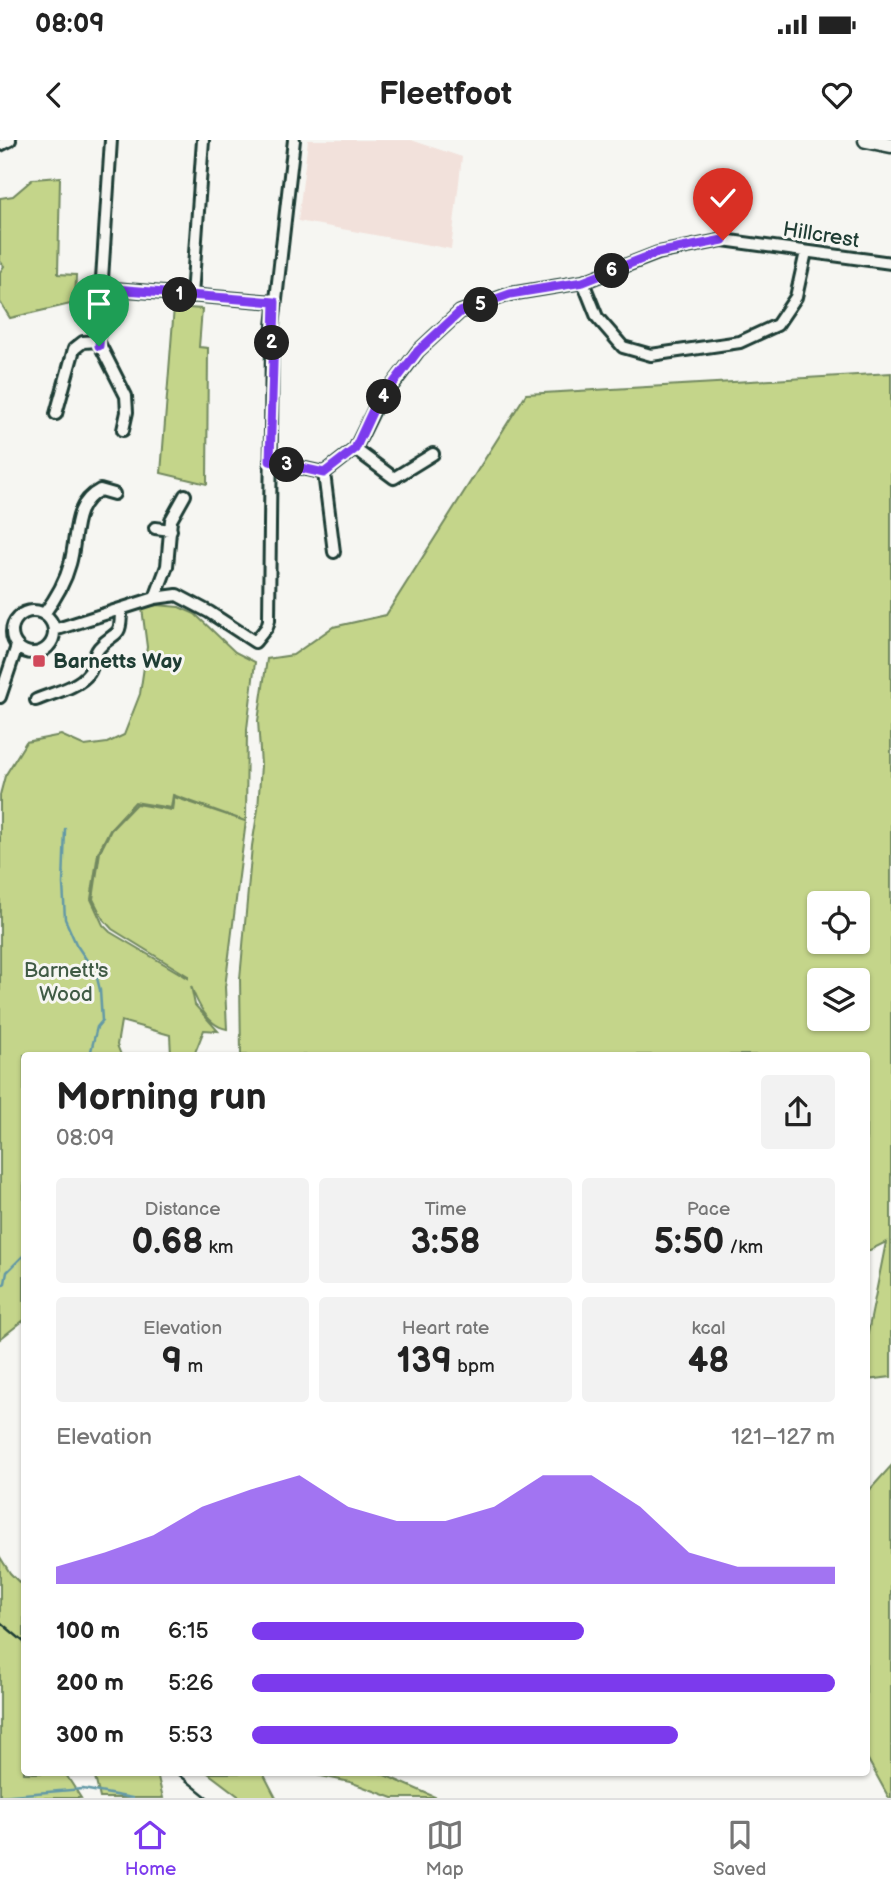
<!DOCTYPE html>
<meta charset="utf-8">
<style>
:root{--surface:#fff;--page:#f2f2f2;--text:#222;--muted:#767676;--line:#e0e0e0;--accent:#7c3aed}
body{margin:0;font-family:"Balsamiq Sans",sans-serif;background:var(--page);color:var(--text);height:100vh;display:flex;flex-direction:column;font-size:26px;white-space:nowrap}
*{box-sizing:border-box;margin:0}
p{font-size:23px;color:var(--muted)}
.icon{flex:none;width:38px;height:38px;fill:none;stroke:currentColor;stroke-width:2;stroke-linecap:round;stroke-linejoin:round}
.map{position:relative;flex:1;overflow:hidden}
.panel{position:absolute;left:21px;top:912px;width:849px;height:724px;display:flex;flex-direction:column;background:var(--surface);border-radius:7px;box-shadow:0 2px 5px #0004}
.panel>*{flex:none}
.tools{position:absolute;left:807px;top:751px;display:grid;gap:14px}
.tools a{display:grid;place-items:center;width:63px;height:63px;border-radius:7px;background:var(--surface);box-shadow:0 2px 5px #0004;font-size:35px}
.pin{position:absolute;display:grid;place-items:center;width:60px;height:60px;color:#fff;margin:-72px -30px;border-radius:50% 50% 50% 0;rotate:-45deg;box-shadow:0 0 7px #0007}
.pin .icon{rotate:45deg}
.km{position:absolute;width:35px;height:35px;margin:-18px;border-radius:50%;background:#222;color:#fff;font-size:19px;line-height:35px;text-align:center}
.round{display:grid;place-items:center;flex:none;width:74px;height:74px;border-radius:7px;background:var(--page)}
.headline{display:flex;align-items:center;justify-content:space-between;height:119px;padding:0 35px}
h1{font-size:38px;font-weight:800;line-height:52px}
.figures{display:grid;grid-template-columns:repeat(3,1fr);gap:10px;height:119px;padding:7px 35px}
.figures div{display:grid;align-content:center;border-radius:7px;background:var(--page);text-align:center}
.figures b{font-size:35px;font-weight:800}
.figures small{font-size:19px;font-weight:400}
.figures p{font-size:19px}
.chart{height:196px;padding:14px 35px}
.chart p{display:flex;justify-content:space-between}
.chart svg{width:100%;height:126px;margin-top:7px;fill:var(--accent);opacity:.7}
ul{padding:0 35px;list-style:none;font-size:23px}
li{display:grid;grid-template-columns:112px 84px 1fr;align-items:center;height:52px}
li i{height:18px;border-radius:9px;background:var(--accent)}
.status{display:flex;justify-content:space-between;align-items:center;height:49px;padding:0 35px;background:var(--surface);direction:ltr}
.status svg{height:19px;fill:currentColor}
header{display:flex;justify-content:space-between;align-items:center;height:91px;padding:0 35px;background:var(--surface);font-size:32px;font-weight:800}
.dock{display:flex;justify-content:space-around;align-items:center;height:98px;border-top:2px solid var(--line);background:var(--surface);font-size:19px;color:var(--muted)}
.dock a{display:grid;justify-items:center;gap:4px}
.dock .active{color:var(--accent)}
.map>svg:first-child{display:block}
.built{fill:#f2e1db}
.green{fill:#c4d58a;stroke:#72895f;stroke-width:2;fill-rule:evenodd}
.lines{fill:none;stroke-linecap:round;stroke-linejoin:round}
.stream{stroke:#6399a6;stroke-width:2.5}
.street-casing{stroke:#1f3d34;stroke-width:16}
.secondary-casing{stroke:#1f3d34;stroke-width:19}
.street{stroke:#f6f6f2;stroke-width:10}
.secondary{stroke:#f6f6f2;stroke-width:14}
.rail{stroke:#1f3d34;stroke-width:2.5}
.route-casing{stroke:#fff;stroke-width:14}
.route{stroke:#7c3aed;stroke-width:9}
.poi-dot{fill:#d1495b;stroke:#f6f6f2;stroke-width:2.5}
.labels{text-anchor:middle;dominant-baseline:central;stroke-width:6;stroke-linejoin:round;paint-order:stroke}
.street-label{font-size:21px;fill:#1f3d34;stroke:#f6f6f2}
.poi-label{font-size:21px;font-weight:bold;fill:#1f3d34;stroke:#f6f6f2;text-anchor:start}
.park-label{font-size:21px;fill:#405b45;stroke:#f6f6f2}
</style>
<div class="status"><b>08:09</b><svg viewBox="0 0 49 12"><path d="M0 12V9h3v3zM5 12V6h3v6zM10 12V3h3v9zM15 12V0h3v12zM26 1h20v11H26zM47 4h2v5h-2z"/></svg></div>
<header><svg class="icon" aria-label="back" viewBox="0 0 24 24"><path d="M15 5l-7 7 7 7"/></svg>Fleetfoot<svg class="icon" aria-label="heart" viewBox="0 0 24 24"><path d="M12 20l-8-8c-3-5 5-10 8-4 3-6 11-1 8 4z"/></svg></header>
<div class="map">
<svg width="891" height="1658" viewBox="0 0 891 1658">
<rect width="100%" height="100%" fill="#f6f6f2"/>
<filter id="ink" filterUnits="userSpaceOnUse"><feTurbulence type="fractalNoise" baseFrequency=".0143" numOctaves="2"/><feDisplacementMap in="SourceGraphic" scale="14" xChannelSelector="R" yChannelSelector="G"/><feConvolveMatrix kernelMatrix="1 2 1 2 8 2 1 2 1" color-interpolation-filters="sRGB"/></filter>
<g filter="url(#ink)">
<path class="built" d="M308 0H411L462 17 451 109 298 81Z"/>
<path class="green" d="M60 37 58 134 76 135 75 163 10 178 0 162V132L4 126 0 121V58L13 56 33 39Z
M174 167 202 169 199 207 208 208 207 344 161 333Z
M891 233V1237L866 1240V1203L886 1102 866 1112V915H241L240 839 252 706 258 669 261 625 258 581 267 519 293 515 333 487 386 475 526 254ZM819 763H858V802H819ZM819 840H858V878H819Z
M157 465 179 467 195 474 235 512 255 522 247 589 246 681 225 847 227 889C208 886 197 863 191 846L195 865 218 891 204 890 194 915H171L170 895 121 881 117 905 121 915H24V1180L0 1199V655L5 636 26 602 61 595 85 606 107 603 124 595 140 554 147 507 142 468ZM173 655 245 681 174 657 172 670 136 664 111 690 100 712 93 759 103 779 112 789 188 836V838L110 792 103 785 91 759 98 713 110 689 135 662 171 668Z
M891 1326V1658H889L866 1616V1354Z
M0 1417 10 1433 24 1447V1633H65L81 1658H0Z
M94 1633H157L163 1658H100Z
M208 1633H263L276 1658H241Z
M307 1633H380L437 1658H393L350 1642Z"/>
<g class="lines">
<path class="stream" d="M65 689 63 744 65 779 76 804 96 834 100 850 102 881 97 887 90 915
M0 1147 5 1143 7 1132 24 1115
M0 1656 83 1649 132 1658"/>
<defs>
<path id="street" d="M111 0 98 201 126 256 127 272 123 290
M0 5 10 0
M583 142 597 177 623 207 651 215 740 202 777 185 796 157 806 112
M102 148 275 162
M192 156 203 0
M56 274 74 209 83 202 98 201
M355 309 394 338 433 314
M270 321 324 333 355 309 374 270 418 211 460 172 510 154 583 142 658 113 723 100 891 123
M324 333 334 412
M155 388 171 390
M155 458 167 426 171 380 185 355
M12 492a21 21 0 1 1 42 0a21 21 0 1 1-42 0Z
M44 474C56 458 65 443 70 424 78 397 71 365 100 350L114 354
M54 490 155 458 177 455 209 472 255 502 267 487 269 480 272 195 294 0
M0 557 17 506
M36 560C52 553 78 548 89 533 94 526 93 515 99 508 116 489 121 501 121 469"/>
<path id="secondary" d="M866 0 891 5"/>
</defs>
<use href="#street" class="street-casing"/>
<use href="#secondary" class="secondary-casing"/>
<use href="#street" class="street"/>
<use href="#secondary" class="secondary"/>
<path class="rail" d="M0 1482 24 1502
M177 1633 208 1658"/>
</g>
</g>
<g class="lines" filter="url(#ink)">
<defs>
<path id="route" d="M99 206 102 148 275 162 270 321 324 333 355 309 373 270 418 211 460 172 510 154 583 142 657 113 723 100"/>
</defs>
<use href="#route" class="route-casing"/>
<use href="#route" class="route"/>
</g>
<rect class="poi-dot" x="32" y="514" width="14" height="14" rx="3.5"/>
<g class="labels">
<g class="street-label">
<text transform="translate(821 95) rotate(9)">Hillcrest</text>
</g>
<g class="poi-label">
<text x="53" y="521">Barnetts Way</text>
</g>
<g class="park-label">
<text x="66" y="830">Barnett's<tspan x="66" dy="24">Wood</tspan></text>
</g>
</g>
</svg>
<div class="tools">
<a><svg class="icon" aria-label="locate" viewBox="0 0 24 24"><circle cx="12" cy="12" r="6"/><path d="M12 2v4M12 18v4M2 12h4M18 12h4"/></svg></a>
<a><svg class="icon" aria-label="layers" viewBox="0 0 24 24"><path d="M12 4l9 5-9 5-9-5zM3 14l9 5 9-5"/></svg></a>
</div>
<div class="pin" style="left:99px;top:206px;background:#1e9e55"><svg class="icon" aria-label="arrive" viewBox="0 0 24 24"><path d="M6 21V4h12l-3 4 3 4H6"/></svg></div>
<div class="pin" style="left:723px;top:100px;background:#d93025"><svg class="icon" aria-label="check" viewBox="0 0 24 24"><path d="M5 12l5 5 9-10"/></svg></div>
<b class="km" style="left:180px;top:155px">1</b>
<b class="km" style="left:272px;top:203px">2</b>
<b class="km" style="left:287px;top:325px">3</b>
<b class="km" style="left:384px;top:257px">4</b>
<b class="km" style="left:481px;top:165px">5</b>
<b class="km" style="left:612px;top:131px">6</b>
<section class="panel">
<div class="headline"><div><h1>Morning run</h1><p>08:09</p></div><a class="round"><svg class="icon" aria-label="share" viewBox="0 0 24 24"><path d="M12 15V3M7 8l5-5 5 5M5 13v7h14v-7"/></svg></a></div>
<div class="figures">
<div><p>Distance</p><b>0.68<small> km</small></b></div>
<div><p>Time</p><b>3:58</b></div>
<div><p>Pace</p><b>5:50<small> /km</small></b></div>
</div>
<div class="figures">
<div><p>Elevation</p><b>9<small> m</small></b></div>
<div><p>Heart rate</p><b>139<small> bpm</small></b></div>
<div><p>kcal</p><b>48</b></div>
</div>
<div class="chart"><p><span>Elevation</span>121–127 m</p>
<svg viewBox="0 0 160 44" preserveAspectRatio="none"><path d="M0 44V38L10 33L20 27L30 17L40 11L50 6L60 17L70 22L80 22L90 17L100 6L110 6L120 17L130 33L140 38L150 38L160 38V44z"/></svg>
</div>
<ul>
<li><b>100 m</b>6:15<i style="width:57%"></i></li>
<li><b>200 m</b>5:26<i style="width:100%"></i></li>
<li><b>300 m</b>5:53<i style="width:73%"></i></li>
</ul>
</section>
</div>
<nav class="dock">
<a class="active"><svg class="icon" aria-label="home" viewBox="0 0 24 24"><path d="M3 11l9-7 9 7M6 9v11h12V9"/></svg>Home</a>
<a><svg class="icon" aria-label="map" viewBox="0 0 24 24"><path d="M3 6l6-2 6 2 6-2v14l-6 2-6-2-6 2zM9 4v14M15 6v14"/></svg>Map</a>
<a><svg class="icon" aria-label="saved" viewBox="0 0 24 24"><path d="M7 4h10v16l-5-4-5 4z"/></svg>Saved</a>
</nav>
